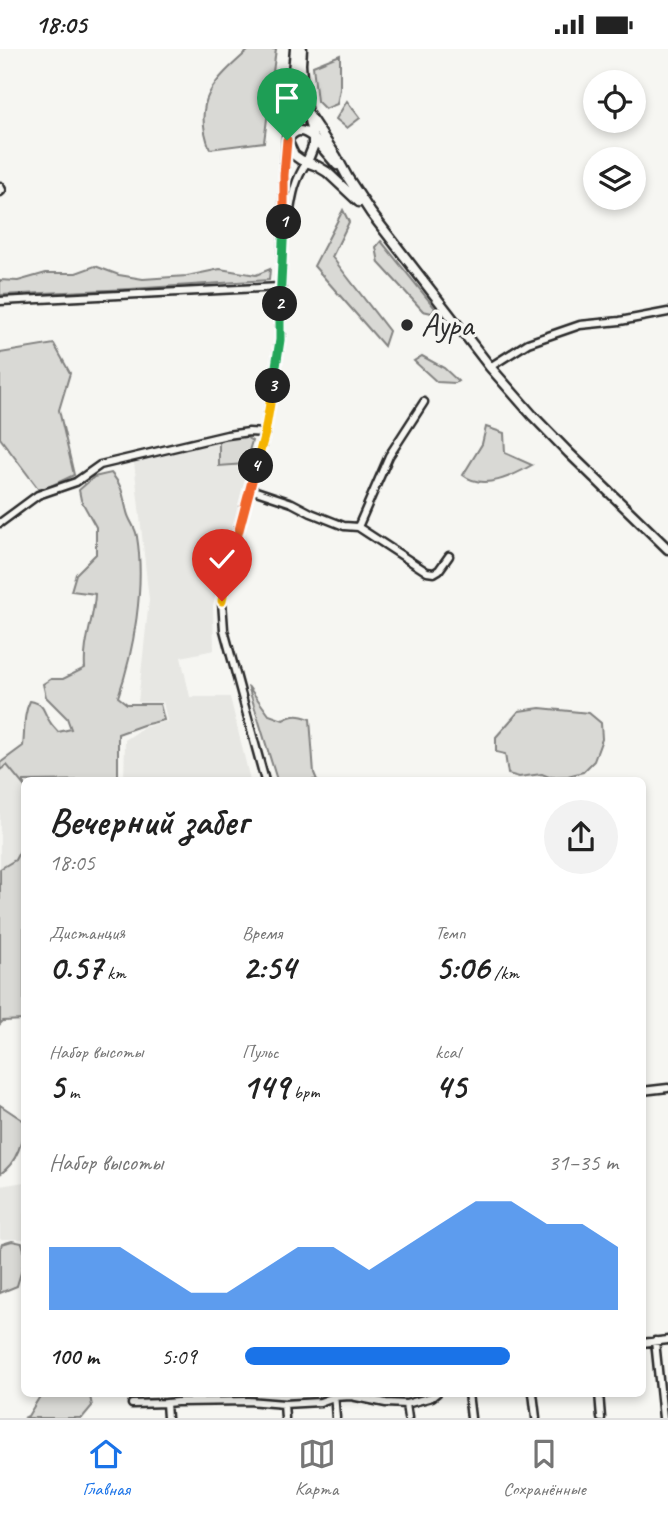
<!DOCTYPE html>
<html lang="ru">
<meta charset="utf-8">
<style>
:root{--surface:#fff;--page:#f2f2f2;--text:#222;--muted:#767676;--line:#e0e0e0;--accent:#1a73e8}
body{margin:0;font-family:Caveat,sans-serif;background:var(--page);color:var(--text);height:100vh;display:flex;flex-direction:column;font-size:26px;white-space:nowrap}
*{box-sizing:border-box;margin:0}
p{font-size:23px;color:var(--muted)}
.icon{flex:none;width:38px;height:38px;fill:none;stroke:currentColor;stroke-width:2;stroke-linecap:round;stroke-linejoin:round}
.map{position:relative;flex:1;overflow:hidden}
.side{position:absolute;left:21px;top:728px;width:625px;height:620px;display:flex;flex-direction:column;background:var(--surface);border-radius:10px;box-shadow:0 4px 10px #0003}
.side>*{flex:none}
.fabs{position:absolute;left:583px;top:21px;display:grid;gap:14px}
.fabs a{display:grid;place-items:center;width:63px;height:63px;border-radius:50%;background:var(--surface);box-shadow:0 4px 10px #0003;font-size:35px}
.pin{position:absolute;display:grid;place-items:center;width:60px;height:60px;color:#fff;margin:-72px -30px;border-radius:50% 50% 50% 0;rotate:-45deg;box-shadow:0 0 7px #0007}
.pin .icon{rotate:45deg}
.km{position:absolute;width:35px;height:35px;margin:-18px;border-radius:50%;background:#222;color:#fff;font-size:19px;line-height:35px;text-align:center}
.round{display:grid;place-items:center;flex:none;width:74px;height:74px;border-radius:37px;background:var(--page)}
.head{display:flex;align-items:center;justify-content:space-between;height:119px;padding:0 28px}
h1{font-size:38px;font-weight:800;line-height:52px}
.metrics{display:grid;grid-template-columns:repeat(3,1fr);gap:10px;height:119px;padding:7px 28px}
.metrics div{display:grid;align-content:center}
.metrics b{font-size:35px;font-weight:800}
.metrics small{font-size:19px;font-weight:400}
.metrics p{font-size:19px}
.chart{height:196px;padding:14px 28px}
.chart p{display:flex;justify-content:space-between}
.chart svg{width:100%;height:126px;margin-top:7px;fill:var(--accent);opacity:.7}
ul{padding:0 28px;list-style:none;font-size:23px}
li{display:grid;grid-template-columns:112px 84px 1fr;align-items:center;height:52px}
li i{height:18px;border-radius:9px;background:var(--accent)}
.status{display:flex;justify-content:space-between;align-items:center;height:49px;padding:0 35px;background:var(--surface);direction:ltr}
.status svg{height:19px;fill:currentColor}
.dock{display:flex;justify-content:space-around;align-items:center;height:98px;border-top:2px solid var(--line);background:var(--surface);font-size:19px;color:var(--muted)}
.dock a{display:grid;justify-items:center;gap:4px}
.dock .active{color:var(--accent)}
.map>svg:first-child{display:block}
.built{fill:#e7e7e3}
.green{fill:#d9d9d5;stroke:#828280;stroke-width:2}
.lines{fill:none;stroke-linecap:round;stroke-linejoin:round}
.minor-casing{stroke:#2b2b2b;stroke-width:11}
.major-casing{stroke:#2b2b2b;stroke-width:13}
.minor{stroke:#f6f6f2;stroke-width:6}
.major{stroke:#f6f6f2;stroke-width:8}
.split-1-casing{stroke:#fff;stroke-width:14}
.split-2-casing{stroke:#fff;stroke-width:14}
.split-3-casing{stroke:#fff;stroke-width:14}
.split-4-casing{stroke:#fff;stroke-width:14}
.split-5-casing{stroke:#fff;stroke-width:14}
.split-6-casing{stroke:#fff;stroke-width:14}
.split-1{stroke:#f0652b;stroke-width:9}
.split-2{stroke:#22a559;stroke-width:9}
.split-3{stroke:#22a559;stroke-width:9}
.split-4{stroke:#f5b400;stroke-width:9}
.split-5{stroke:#f0652b;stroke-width:9}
.split-6{stroke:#f5b400;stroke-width:9}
.poi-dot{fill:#2b2b2b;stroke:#f6f6f2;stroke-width:2.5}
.labels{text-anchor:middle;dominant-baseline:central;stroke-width:7;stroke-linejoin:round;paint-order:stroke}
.poi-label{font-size:33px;fill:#2b2b2b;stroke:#f6f6f2;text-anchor:start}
</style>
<div class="status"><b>18:05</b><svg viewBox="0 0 49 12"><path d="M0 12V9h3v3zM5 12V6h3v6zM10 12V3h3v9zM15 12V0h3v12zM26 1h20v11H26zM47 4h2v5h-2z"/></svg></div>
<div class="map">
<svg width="668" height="1369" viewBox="0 0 668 1369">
<rect width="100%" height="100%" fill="#f6f6f2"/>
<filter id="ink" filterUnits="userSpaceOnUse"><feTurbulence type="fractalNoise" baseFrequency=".0143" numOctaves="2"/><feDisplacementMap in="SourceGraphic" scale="14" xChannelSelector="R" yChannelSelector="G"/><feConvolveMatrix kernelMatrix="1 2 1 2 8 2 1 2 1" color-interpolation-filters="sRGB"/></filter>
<g filter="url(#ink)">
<path class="built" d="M223 392 253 398 213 556 214 601 181 608 190 648H230L250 731 124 732 125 691 145 678 167 672 163 653H138L149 551 134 413Z
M16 708 24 732V814L0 835V720Z
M24 1133V1190H0V1137Z"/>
<path class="green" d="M250 0H276L264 93 210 100C191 51 215 31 250 0Z
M340 6V40L337 55 325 60 317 52 313 17Z
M347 52 360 69 347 79 336 70Z
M343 161 349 173 332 208 389 282 384 297 314 217Z
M381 192 435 259 432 264 423 262 379 214 376 198Z
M95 217 119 226 143 230 187 227 220 220 256 226 270 220 269 231 130 240 0 246V231L18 232 46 224H76Z
M54 295 70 324 59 361 74 426 40 442 0 389V304Z
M422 307 444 319 458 332 455 334 437 333 414 312Z
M486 378 504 384 505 404 532 416C513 427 483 442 463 426L482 395Z
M244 387 252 392 245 415 219 417V389Z
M111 424C124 439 122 445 127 463 129 472 136 479 137 488 145 536 134 603 118 648L127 655H160L164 671 143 676 118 685V731L24 732V737L7 716 0 721V714L23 697C25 681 23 666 30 652 46 655 42 662 50 673 52 677 56 680 58 683L71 680 67 669 46 648 43 635 51 630H63L85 619C83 592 94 571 95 545L71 542 76 525 96 505V478L81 451 79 441 94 428Z
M248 637 269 666 283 671C294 665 299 666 310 670L314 724 317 731H277Z
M540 659 589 664 601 674 602 690 594 712 583 723 568 727 549 728 542 725 519 728 508 725 505 705 496 703V688L519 662Z
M24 794V971L3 972 0 975V820L15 811Z
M0 1056 24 1072C24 1091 17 1114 0 1125Z
M12 1192 22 1194C28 1209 21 1222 17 1237L0 1244V1200L2 1195Z
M42 1344H97L90 1347 92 1357 82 1369H24L28 1367Z"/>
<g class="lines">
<defs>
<path id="minor" d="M0 137 2 141 0 143
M286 185C292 157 290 138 307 113
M0 252 280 238
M490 318 528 294 580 276 620 272 668 263
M250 440 292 454 311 464 344 477 358 478 427 523 434 524 439 521 449 507
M0 474 38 446 76 433 100 416 227 386 249 383 265 384
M358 478 389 407 424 353
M265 732 224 581 222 552 227 523 265 384 280 291 284 126 286 93
M642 1042 668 1039
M655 1292 663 1369
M642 1294 668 1291
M334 1344 336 1369
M468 1344 471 1369
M533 1344 536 1369
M599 1344 601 1369
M132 1355 166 1354
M284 1355 285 1369
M406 1355 408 1369
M167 1369 166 1354 177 1353 248 1352 284 1355 320 1353 334 1348 351 1347 386 1354 406 1355 432 1348 437 1344"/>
<path id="major" d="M295 0 287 91 294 106 301 111 317 117 327 123 359 153
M302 0 301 15 303 46 313 88 337 116
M308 65 336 107 348 129 371 164 490 318 533 367 569 404 668 500
M287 91C296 79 302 80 313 88V98L307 113"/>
</defs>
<use href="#minor" class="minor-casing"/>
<use href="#major" class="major-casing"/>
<use href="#minor" class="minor"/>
<use href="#major" class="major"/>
</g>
</g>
<g class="lines" filter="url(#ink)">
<defs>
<path id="split-1" d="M284 173V126L287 91"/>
<path id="split-2" d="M280 255 284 173"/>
<path id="split-3" d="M273 337 280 291V255"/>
<path id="split-4" d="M256 417 265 384 273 337"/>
<path id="split-5" d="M235 496 256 417"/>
<path id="split-6" d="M222 552 227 523 235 496"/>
</defs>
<use href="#split-1" class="split-1-casing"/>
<use href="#split-2" class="split-2-casing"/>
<use href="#split-3" class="split-3-casing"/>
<use href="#split-4" class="split-4-casing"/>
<use href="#split-5" class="split-5-casing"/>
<use href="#split-6" class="split-6-casing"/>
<use href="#split-1" class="split-1"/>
<use href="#split-2" class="split-2"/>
<use href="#split-3" class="split-3"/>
<use href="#split-4" class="split-4"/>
<use href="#split-5" class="split-5"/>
<use href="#split-6" class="split-6"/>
</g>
<circle class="poi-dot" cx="407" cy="276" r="7"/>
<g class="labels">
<g class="poi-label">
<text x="421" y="276">Аура</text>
</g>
</g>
</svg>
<div class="fabs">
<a><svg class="icon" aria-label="locate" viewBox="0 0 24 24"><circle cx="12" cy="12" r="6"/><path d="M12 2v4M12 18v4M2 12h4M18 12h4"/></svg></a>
<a><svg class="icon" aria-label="layers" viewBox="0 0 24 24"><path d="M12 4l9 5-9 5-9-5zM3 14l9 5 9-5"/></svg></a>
</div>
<div class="pin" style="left:287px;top:91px;background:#1e9e55"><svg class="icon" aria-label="arrive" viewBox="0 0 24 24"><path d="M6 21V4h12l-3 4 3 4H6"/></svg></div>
<div class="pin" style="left:222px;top:552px;background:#d93025"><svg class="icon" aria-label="check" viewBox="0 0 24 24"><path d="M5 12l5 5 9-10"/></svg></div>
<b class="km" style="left:284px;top:173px">1</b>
<b class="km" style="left:280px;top:255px">2</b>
<b class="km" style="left:273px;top:337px">3</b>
<b class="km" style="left:256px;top:417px">4</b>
<section class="side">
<div class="head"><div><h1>Вечерний забег</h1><p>18:05</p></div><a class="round"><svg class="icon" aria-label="share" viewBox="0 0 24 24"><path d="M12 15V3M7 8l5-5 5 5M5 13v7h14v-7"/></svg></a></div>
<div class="metrics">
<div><p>Дистанция</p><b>0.57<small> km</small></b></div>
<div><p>Время</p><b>2:54</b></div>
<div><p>Темп</p><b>5:06<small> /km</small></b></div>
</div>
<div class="metrics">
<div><p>Набор высоты</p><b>5<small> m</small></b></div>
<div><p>Пульс</p><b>149<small> bpm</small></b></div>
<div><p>kcal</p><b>45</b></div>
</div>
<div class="chart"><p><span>Набор высоты</span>31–35 m</p>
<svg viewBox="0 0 160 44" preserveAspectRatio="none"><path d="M0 44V22L10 22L20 22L30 30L40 38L50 38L60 30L70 22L80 22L90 30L100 22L110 14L120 6L130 6L140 14L150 14L160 22V44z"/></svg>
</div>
<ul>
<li><b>100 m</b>5:09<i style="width:71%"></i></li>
</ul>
</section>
</div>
<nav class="dock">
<a class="active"><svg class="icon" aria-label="home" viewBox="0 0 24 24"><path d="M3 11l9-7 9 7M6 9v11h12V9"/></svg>Главная</a>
<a><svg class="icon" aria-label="map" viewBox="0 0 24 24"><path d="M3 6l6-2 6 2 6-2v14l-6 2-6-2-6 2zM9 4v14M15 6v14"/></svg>Карта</a>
<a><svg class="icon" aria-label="saved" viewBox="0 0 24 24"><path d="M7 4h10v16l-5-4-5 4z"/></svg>Сохранённые</a>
</nav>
